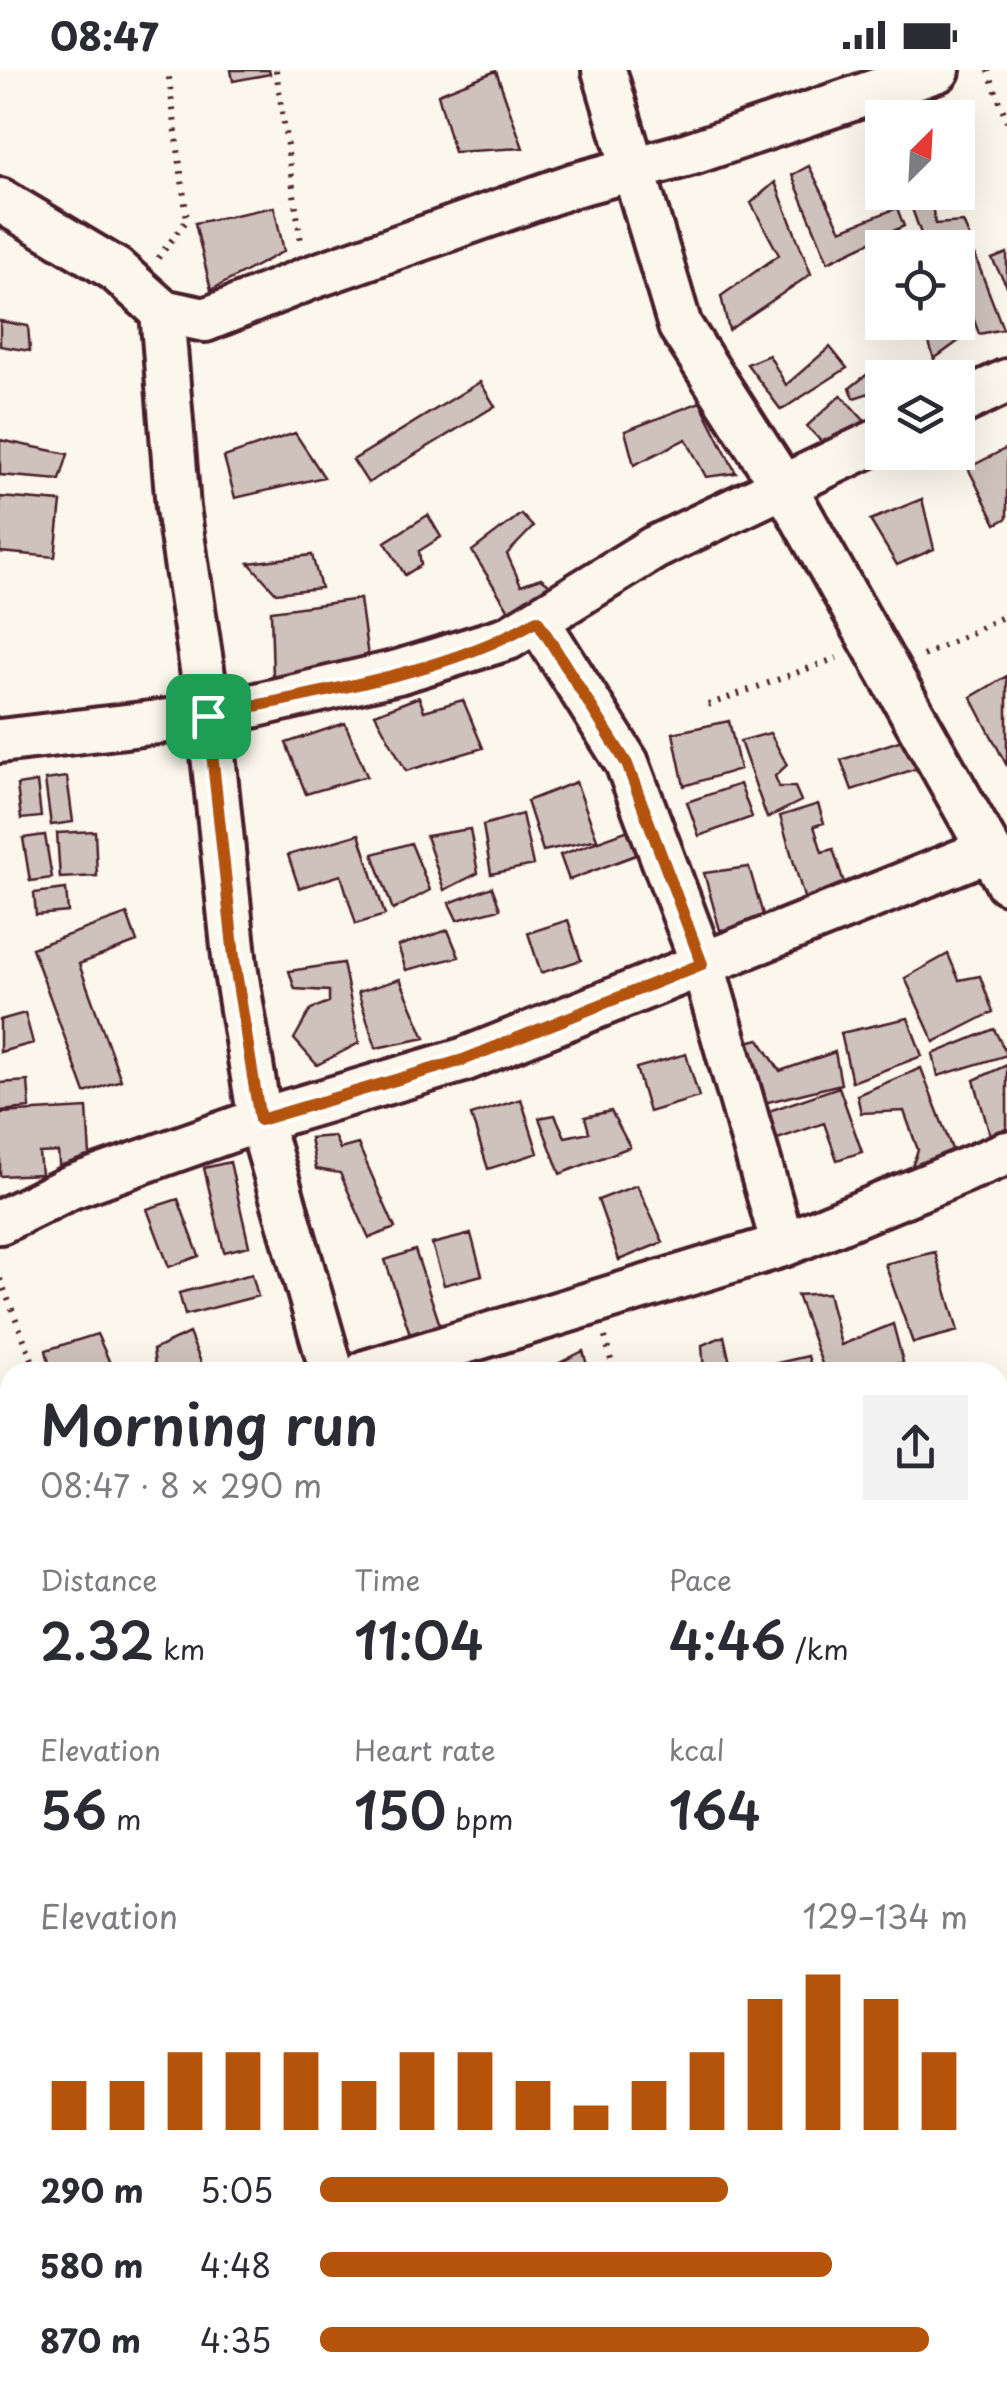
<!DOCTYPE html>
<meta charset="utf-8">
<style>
:root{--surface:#fff;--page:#f2f2f3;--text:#2b2b33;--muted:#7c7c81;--accent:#b45309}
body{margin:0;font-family:"Playpen Sans",sans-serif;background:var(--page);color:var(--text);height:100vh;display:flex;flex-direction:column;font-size:38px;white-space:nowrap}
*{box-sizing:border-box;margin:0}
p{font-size:32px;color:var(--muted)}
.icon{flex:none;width:55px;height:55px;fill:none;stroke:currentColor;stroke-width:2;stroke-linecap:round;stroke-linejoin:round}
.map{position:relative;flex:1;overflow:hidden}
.drawer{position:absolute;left:0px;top:1292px;width:1008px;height:1038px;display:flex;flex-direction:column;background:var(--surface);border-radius:30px 30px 0 0;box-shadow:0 10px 40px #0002}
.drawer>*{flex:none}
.needle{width:65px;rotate:24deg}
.buttons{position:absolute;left:865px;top:30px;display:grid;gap:20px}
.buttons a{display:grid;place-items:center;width:110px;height:110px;border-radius:0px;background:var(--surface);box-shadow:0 10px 40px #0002;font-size:50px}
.pin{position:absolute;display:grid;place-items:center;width:85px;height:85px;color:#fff;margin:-42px;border-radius:20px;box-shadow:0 5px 15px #0006}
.round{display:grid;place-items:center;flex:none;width:105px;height:105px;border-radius:0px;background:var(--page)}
.head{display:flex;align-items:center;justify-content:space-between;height:170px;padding:0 40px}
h1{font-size:55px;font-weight:600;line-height:75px}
.stats{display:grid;grid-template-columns:repeat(3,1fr);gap:15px;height:170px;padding:10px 40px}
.stats div{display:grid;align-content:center}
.stats b{font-size:50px;font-weight:600}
.stats small{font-size:28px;font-weight:400}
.stats p{font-size:28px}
.chart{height:280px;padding:20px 40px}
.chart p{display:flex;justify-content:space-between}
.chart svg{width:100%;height:180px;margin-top:10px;stroke:var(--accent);stroke-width:6}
ul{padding:0 40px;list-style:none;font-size:32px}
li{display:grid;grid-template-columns:160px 120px 1fr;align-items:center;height:75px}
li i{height:25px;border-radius:12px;background:var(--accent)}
.status{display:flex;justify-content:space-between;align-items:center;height:70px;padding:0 50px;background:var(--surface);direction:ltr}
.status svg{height:28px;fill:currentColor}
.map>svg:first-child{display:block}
.building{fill:#cfc2bc;stroke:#4a1f2b;stroke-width:2.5}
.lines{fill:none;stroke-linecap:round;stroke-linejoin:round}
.street-casing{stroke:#4a1f2b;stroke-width:50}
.path{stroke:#4a1f2b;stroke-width:6;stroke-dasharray:2.5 8;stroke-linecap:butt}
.street{stroke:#fbf7ec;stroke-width:42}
.route-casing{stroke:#fff;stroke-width:20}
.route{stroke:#b45309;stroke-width:12}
</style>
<div class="status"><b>08:47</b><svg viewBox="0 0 49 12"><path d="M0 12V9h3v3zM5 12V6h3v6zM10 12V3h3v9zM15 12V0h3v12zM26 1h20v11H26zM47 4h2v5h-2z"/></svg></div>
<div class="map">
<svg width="1007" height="2329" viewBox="0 0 1007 2329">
<rect width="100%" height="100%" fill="#fbf7ec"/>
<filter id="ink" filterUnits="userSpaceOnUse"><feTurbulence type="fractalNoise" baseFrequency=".01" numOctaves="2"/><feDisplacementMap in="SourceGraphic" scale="20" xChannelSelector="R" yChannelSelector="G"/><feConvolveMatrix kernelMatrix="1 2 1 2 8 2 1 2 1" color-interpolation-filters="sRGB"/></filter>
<g filter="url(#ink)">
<path class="building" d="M231 0H269L270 4 233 11Z
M496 1 523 78 454 82 438 24Z
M809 96 841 160 897 138 904 156 828 192 792 105Z
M775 112 811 204 729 260 721 226 779 185 751 133Z
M925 122H930L935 154 963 152 972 173 926 178 910 133Z
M274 137 284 181 211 220 195 153Z
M1007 183V216L992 189Z
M975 186 1003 259 979 264 964 222 958 224V192Z
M0 251 28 256 30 281 0 276Z
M923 252H953L960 270 934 289Z
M830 277 847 298 781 340 747 294 769 285 786 315Z
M875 298 882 308V345L879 346 869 323 854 328 850 318Z
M480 312 495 336 368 413 353 390Z
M841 325 870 357 828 379 807 356Z
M700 332 736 403 706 407 686 369 634 395 625 361Z
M295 363 324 407 235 428 224 387Z
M0 370 68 384 60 410 0 405Z
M1007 378V448L996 454 968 398Z
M0 427 61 432 55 487 0 482Z
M922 429 934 479 897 495 870 450Z
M521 444 533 457 507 484 521 515 541 508 553 517 511 544 472 481Z
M428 445 441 467 419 481 421 495 405 505 385 472Z
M312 485 321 518 276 523 249 493Z
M360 529 369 594 273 607 271 541Z
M1007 606V696L971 627Z
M419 627 424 641 463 630 483 678 406 701 375 644Z
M729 651 740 699 684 716 673 663Z
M345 653 367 706 306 724 286 673Z
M770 663 787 695 775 706 779 717H795L801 731 767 748 740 671Z
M914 666 924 696 852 720 841 690Z
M67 707 73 752 51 755 45 710Z
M37 712 41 747 21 749 17 715Z
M576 712 597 769 543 781 527 731Z
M740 714 752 747 699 766 687 732Z
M818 734 824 753 814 756 822 782 833 779 847 822 806 834 780 746Z
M522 744 533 795 491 804 483 755Z
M634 758 644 782 569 810 560 785Z
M470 759 478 803 444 820 426 766Z
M95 761 97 806 60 808 57 763Z
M359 764 385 845 356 854 341 805 299 818 288 785Z
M45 765 52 808 30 811 23 768Z
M411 773 430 820 393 840 373 784Z
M749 797 766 855 720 860 704 803Z
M492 817 500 839 457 850 449 833Z
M66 819 68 842 36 845 34 823Z
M127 844 137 872 79 894 121 1010 85 1023 32 878Z
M568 850 581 890 541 903 528 863Z
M448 860 459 887 406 900 398 876Z
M948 884 959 910 980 906 993 942 934 972 905 908Z
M343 893 359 973 317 995 294 969 311 939 329 932V921L295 919 289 901Z
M400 909 425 968 376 978 358 922Z
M25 943 33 973 0 982V950Z
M908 948 922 986 852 1012 841 963Z
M994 959 1007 985 938 1006 933 984Z
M759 969 780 1001 835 982 841 1014 764 1033 747 972Z
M686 984 699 1027 649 1042 636 998Z
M1007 995V1076L995 1082 974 1010Z
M921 998 958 1095 910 1102 918 1080 904 1041 861 1043 857 1025Z
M28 1011 30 1038 0 1041V1013Z
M839 1017 862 1082 837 1090 824 1053 769 1072 760 1044Z
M521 1029 538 1083 488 1099 471 1045Z
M87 1038 91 1102 60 1104 58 1082 39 1083 41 1104 0 1106V1043Z
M611 1041 630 1077 560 1104 539 1048 555 1045 565 1067 589 1062 585 1047Z
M334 1066 340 1079 358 1074 395 1158 369 1168 340 1103 316 1099 310 1068Z
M230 1092 249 1176 224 1182 204 1098Z
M637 1115 663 1172 619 1190 598 1130Z
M178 1129 199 1186 169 1197 147 1139Z
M471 1164 482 1205 444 1215 432 1174Z
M415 1180 440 1255 410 1264 385 1190Z
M935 1182 958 1261 913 1273 885 1194Z
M252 1204 258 1226 185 1245 179 1223Z
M828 1223 841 1275 893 1254 903 1292 864 1302H825L797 1225Z
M189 1263 205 1302H156L153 1280Z
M97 1264 114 1302H51L46 1280Z
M724 1266 732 1302H704L702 1275Z
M583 1281 589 1302H553L552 1297Z
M808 1286 813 1302H748L747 1300Z
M10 1432V1513L0 1516V1435Z
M10 1548V1595L0 1598V1551Z
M10 1695V1737L0 1743V1701Z
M10 2250V2283L0 2288V2255Z"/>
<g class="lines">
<defs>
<path id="street" d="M604 0 680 256 795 435 1007 812
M0 130 115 199 162 241 205 250 307 209 574 115 689 84 938 0
M958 334 1007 311
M537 550 627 693 703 895 783 1175
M0 671 209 646 398 602 508 568 654 478 882 369
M0 1152 71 1117 260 1050 235 896 209 646 178 438 162 241
M332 1302 260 1050 463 990 989 780
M366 1302 783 1175 1007 1083
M998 1438 1007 1434
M918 2320 924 2329"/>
</defs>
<use href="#street" class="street-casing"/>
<path class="path" d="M276 0 301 172
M988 0 1007 51
M158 188 187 150 168 0
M923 586 1007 545
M708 635 837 588
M0 1209 37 1302
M605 1267 614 1302
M0 1629 10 1625"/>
<use href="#street" class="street"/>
</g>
</g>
<g class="lines" filter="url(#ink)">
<defs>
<path id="route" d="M537 550 627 694 702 894 463 990 260 1050 235 896 208 646C312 622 446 605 537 550Z"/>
</defs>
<use href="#route" class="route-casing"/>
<use href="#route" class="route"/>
</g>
</svg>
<div class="buttons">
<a><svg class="needle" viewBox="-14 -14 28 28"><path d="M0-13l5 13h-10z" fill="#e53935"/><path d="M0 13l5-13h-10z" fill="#7c7c81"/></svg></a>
<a><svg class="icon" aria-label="locate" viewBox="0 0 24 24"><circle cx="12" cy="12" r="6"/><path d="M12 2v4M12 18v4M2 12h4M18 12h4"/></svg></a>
<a><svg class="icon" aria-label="layers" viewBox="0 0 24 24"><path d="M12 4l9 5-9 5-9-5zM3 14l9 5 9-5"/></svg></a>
</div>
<div class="pin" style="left:208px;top:646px;background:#1e9e55"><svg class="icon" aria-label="arrive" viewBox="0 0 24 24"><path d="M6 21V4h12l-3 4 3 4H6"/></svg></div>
<section class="drawer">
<div class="head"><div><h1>Morning run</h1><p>08:47 · 8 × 290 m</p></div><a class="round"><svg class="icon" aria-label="share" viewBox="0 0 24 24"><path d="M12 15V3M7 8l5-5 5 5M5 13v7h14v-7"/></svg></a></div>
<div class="stats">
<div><p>Distance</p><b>2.32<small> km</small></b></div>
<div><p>Time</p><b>11:04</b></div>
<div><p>Pace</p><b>4:46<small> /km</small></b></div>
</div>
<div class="stats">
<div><p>Elevation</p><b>56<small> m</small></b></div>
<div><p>Heart rate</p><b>150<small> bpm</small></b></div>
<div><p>kcal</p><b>164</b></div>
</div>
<div class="chart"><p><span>Elevation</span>129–134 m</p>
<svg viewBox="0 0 160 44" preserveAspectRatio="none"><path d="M5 44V32M15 44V32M25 44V25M35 44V25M45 44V25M55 44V32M65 44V25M75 44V25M85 44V32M95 44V38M105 44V32M115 44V25M125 44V12M135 44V6M145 44V12M155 44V25"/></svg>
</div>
<ul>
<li><b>290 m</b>5:05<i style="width:63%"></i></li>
<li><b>580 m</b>4:48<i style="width:79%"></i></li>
<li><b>870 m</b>4:35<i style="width:94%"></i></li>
</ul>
</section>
</div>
